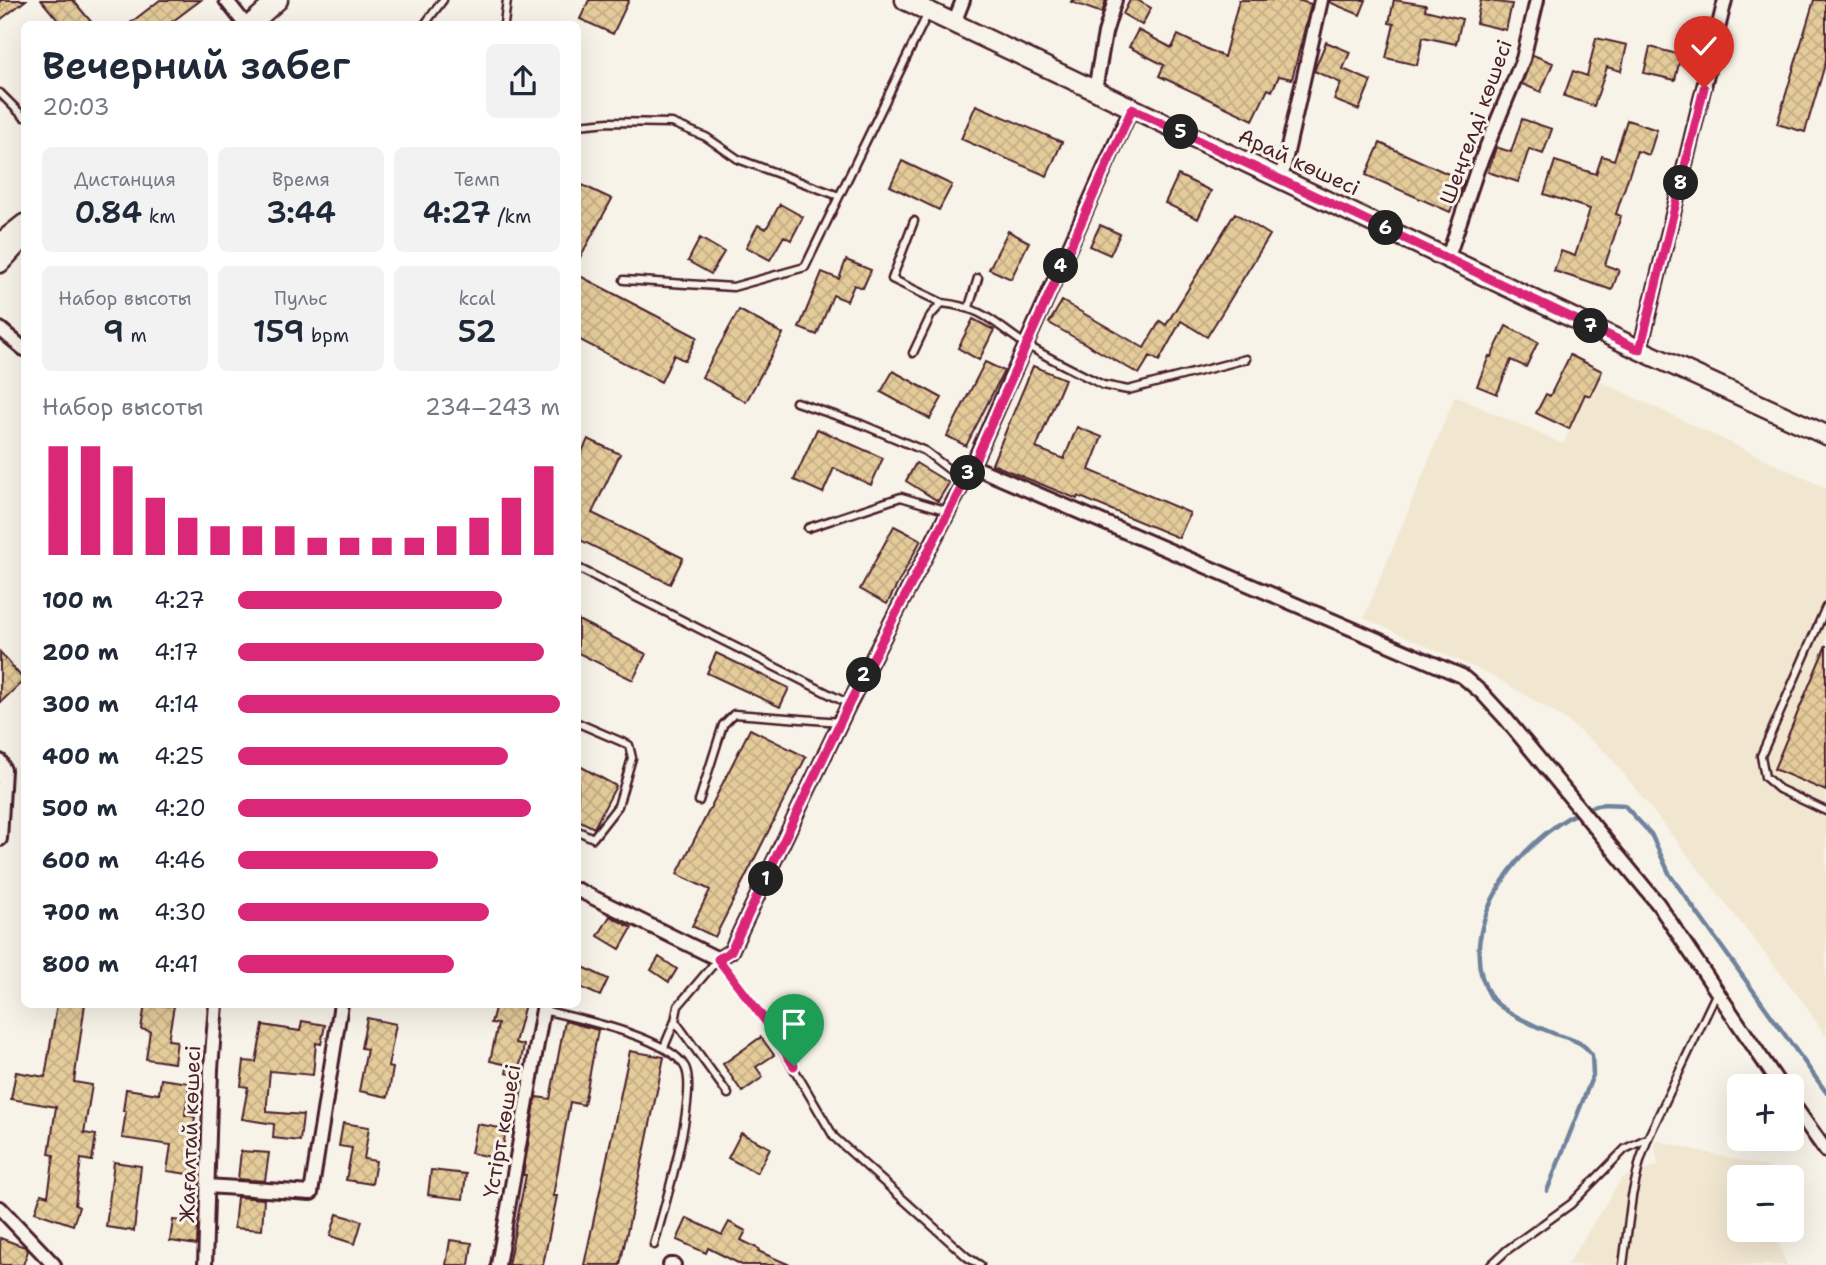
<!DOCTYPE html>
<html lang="ru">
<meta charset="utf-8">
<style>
:root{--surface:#fff;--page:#f2f2f3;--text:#1f2937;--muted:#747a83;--accent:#db2777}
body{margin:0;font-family:"Shantell Sans",sans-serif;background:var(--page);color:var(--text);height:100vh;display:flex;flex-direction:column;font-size:26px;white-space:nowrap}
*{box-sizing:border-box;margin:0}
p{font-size:23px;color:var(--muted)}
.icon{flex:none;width:38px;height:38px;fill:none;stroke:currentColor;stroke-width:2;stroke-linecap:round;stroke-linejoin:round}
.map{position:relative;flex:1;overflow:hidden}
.sheet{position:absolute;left:21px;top:21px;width:560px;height:987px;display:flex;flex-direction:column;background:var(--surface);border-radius:10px;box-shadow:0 7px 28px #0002}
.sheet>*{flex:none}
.controls{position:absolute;left:1727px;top:1074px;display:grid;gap:14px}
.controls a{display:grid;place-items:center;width:77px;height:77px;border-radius:10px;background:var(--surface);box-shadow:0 7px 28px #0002;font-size:35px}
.pin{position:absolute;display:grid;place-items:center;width:60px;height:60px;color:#fff;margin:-72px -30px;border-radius:50% 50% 50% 0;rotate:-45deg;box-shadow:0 0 7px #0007}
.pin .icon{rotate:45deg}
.km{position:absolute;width:35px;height:35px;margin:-18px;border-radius:50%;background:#222;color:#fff;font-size:19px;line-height:35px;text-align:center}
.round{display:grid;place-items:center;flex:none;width:74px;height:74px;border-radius:10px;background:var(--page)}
.summary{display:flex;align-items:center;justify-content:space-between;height:119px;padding:0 21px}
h1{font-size:38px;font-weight:600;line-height:52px}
.stats{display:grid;grid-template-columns:repeat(3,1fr);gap:10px;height:119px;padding:7px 21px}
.stats div{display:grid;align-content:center;border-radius:10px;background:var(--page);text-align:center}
.stats b{font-size:30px;font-weight:600}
.stats small{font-size:19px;font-weight:400}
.stats p{font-size:19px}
.chart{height:196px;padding:14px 21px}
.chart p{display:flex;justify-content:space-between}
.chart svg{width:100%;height:126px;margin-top:7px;stroke:var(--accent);stroke-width:6}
ul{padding:0 21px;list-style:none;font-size:23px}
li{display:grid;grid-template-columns:112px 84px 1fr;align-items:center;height:52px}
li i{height:18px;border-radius:9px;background:var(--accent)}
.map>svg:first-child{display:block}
.built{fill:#f1e7d1}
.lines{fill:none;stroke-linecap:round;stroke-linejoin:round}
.stream{stroke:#6f839c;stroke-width:4.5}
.building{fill:url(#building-cross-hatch);stroke:#4a1f2b;stroke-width:2}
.service-casing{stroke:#4a1f2b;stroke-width:11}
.minor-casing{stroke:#4a1f2b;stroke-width:18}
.secondary-casing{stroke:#4a1f2b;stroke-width:23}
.service{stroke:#f7f3e8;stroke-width:6}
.minor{stroke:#f7f3e8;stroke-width:12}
.secondary{stroke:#f7f3e8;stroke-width:18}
.route-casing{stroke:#fff;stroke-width:14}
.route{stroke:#db2777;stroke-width:9}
.labels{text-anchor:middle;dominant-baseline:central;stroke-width:6;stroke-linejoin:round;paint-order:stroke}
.street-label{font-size:21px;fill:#4a1f2b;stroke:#f7f3e8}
</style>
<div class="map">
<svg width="1826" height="1265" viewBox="0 0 1826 1265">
<defs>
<pattern id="building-cross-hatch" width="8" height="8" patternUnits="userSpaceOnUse" patternTransform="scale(1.75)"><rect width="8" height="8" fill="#e4cb9a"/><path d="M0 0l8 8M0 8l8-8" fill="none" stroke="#c5ae85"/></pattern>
</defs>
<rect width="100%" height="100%" fill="#f7f3e8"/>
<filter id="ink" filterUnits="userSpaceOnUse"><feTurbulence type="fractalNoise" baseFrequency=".0143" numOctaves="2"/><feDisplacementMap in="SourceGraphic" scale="14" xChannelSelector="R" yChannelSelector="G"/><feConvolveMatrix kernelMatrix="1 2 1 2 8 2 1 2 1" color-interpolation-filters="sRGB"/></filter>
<g filter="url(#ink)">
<path class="built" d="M1591 377 1826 488V1037L1803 1002 1608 754 1562 717 1493 676 1364 618 1455 396 1563 444Z
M1654 1140 1768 1167 1771 1178H1740V1230H1774L1787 1265H1567L1622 1178 1658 1165Z"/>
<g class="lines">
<path class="stream" d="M1547 1191 1593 1075 1592 1055C1589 1051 1585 1046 1581 1044 1574 1039 1563 1037 1555 1034 1539 1028 1500 1011 1491 997 1447 927 1530 824 1597 805 1605 803 1615 805 1624 805L1651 834 1670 875 1826 1092"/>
</g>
<path class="building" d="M0 0H26L0 20Z
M41 0H73L93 24H61Z
M160 0H201L169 24H129Z
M589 0H629L613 34 580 19Z
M1072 0H1106L1102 13 1071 2Z
M1130 0H1137L1151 8 1142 25 1123 14Z
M1239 0H1297L1311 4 1292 79 1279 76 1272 91 1268 89 1253 120 1159 76 1164 65 1129 47 1138 30 1172 48 1178 35 1224 57Z
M1330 0H1366L1360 15 1329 2Z
M1394 0 1426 5 1425 10 1462 19 1456 44 1423 37 1417 65 1386 58 1394 24 1389 23Z
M1481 0 1512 4 1506 30 1476 23Z
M1814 0H1826V61L1805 132 1777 124Z
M1596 38 1627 45 1621 71 1607 67 1594 106 1564 96 1573 71 1587 76Z
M1326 42 1350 52 1343 69 1371 81 1359 110 1334 100 1341 83 1314 71Z
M1650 47 1681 55 1675 80 1644 73Z
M1533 55 1553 63 1541 92 1522 84Z
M976 105 1062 142 1047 176 961 139Z
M1522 119 1552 129 1543 154 1529 149 1518 182 1488 172 1496 147 1511 152Z
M1627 120 1657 130 1649 155 1637 151 1616 214 1621 216 1605 265 1619 270 1612 290 1554 271 1561 251 1575 256 1590 209 1544 194 1555 161 1596 174 1602 156 1614 160Z
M1380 143 1464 181 1450 212 1366 175Z
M902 161 952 185 939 210 890 186Z
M1178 175 1211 191 1198 219 1165 203Z
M578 183 612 199 578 261Z
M780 204 803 217 791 240 784 236 770 260 746 247 758 225 766 229Z
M1235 213 1270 235 1207 337 1181 321 1159 361 1150 356 1139 374 1049 323 1062 301 1144 348 1160 321 1166 325Z
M1100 225 1120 234 1110 255 1090 246Z
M1008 231 1029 242 1011 279 989 269Z
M700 238 724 252 711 274 688 261Z
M846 260 871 270 863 288 854 285 847 301 833 295 817 335 799 328 822 272 839 279Z
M578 275 697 337 685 361 674 355 661 382 578 339Z
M739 310 783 334 746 402 702 377Z
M973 319 994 330 979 360 958 348Z
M1506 326 1538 342 1526 367 1511 360 1497 394 1477 386 1489 356 1491 357Z
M1570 355 1602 371 1590 396 1585 394 1569 429 1536 413 1546 394 1550 396Z
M985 362 1004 371 966 446 947 436Z
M1033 366 1065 379 1036 448 1064 459 1077 427 1102 437 1089 470 1190 513 1179 538 1078 496 1077 499 992 464Z
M893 371 942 398 930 419 881 392Z
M817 429 883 458 871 485 834 468 823 493 794 480Z
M588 439 620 454 592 513 683 558 670 584 578 539V460Z
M916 463 949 483 938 501 906 481Z
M894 526 921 540 887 604 860 589Z
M578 620 646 654 633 680 578 653Z
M1826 645V791L1774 769Z
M0 652 24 680 0 703Z
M716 653 789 688 780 707 707 673Z
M750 729 806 757 715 937 692 926 710 890 677 874Z
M578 765 616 786 594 828 578 820Z
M610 916 632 928 620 949 598 936Z
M659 957 677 969 669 982 651 970Z
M581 966 608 979 600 996 578 986V973Z
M57 1004H85L74 1082 92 1085 84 1133 96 1135 92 1161 81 1159 75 1205 79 1207 73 1225 35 1212 41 1194 48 1196 54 1155 49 1154 56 1107 11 1099 16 1072 45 1077Z
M145 1004 174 1006 168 1040 177 1041 174 1063 146 1059 150 1031 141 1029Z
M496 1004H525L515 1043 524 1045 518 1076 506 1073 508 1065 490 1061 498 1024 491 1023Z
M367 1018 396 1024 388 1067 393 1068 388 1097 359 1091 367 1049 361 1048Z
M302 1021 325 1025 321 1044 316 1043 313 1075 270 1071 267 1103V1112L303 1115 300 1141 273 1138 274 1124 242 1119 248 1087 241 1086 244 1061 256 1062 263 1025 300 1031Z
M565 1021 598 1030 584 1105 570 1102 553 1196H557L543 1265H508L526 1175H523L536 1097 550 1099Z
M761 1037 774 1055 756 1067 763 1077 742 1092 723 1064Z
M630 1051 664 1057 642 1163 620 1265H584Z
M161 1079 189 1083 185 1115 195 1117 190 1153 198 1154 195 1175 167 1171 171 1145 122 1138 126 1111H123L126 1089 159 1094Z
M343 1123 369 1127 364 1159 376 1161 372 1184 346 1180 352 1148 339 1146Z
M477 1124 506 1129 501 1159 471 1153Z
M741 1133 770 1148 757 1173 728 1158Z
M241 1151 269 1153 265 1181 238 1179Z
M114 1162 141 1166 134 1231 106 1227Z
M431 1170 466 1174 463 1199 428 1195Z
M237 1197 264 1199 262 1230 234 1228Z
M337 1214 362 1221 355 1244 330 1236Z
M687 1218 722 1235 729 1222 746 1231 741 1240 759 1249 758 1251 790 1265H742L708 1248 706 1253 677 1240Z
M173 1220 198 1223 197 1245 170 1241Z
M0 1238 25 1247 28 1251 23 1265H0Z
M450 1240 472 1243 469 1265H446Z"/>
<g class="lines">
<defs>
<path id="service" d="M425 24 443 0
M504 24 507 0
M0 93 24 117
M578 125 609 122 672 123 706 137 738 159 839 196
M914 221 892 279 942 303
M624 280 733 287 805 267 928 13
M969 307 978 278
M913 353 931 315 942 303C984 308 992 322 1025 344 1050 359 1077 372 1103 385L1128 390 1246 359
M796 402 861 424 925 451 964 481
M808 528 901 497 948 511
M578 568 849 704
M1826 607 1761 756 1765 777 1779 789 1826 811
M578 723 629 745 632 758 618 806 593 838 578 831
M699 801 723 725 734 714 841 722
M543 1010C576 1018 669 1037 685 1067 699 1094 663 1211 654 1245
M664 1047 675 1021
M728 1094 675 1021 678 1006 718 959 767 1023 834 1137 967 1257 980 1265
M1491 1265 1507 1250 1571 1204 1625 1149 1648 1138
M1623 1265 1632 1196 1640 1161 1648 1138 1717 992"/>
<path id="minor" d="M226 0 245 24
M954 23 963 0
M1095 90 1105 33 1115 0
M1281 179 1321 0
M1448 257 1477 170 1523 59 1537 0
M0 329 24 349
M1640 350 1725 0
M972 466 1462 676 1482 693 1506 719 1658 904 1781 1087
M0 761 4 770 0 839
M578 890 718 959 731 951 849 704 972 466 1131 109
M1792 1103 1826 1151
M207 1186 311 1193 341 1004
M0 1208 54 1265
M205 1265 211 1069 216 1004
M498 1265 544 1004
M670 1265H674"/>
<path id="secondary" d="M905 0 1640 350 1826 435
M251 24 278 0
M0 243 24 224
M0 263 24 237"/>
</defs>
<use href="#service" class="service-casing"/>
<use href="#minor" class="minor-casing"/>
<use href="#secondary" class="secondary-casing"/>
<use href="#service" class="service"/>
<use href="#minor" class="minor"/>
<use href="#secondary" class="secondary"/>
</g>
</g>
<g class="lines" filter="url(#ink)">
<defs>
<path id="route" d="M794 1066 767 1023 718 959 731 951 849 704 972 467 1132 109 1640 350 1704 88"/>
</defs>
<use href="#route" class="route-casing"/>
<use href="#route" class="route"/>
</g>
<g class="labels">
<g class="street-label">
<text transform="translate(1476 122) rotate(-70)">Шеңгелді көшесі</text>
<text transform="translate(1299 162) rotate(25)">Арай көшесі</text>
<text transform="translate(502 1131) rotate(-80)">Үстірт көшесі</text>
<text transform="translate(190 1134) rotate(-88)">Жағалтай көшесі</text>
</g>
</g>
</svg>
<div class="controls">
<a>+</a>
<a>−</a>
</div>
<div class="pin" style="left:794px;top:1066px;background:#1e9e55"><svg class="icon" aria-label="arrive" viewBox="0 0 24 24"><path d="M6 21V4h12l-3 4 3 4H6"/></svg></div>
<div class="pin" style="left:1704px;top:88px;background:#d93025"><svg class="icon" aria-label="check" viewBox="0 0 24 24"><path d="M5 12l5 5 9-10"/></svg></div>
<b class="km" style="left:766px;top:879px">1</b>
<b class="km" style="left:864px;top:675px">2</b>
<b class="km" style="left:968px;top:473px">3</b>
<b class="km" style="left:1061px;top:266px">4</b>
<b class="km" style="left:1181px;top:132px">5</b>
<b class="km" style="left:1386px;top:228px">6</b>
<b class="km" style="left:1591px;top:326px">7</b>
<b class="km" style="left:1681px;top:183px">8</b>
<section class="sheet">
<div class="summary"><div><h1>Вечерний забег</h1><p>20:03</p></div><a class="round"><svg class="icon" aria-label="share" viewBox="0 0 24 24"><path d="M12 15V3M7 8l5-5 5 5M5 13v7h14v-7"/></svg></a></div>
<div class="stats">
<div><p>Дистанция</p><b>0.84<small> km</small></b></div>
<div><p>Время</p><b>3:44</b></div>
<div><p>Темп</p><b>4:27<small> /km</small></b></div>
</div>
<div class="stats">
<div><p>Набор высоты</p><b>9<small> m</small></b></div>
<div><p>Пульс</p><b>159<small> bpm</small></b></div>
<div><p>kcal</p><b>52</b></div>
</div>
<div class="chart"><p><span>Набор высоты</span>234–243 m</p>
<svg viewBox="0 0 160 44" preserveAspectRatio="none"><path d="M5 44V6M15 44V6M25 44V13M35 44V24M45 44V31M55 44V34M65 44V34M75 44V34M85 44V38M95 44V38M105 44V38M115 44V38M125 44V34M135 44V31M145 44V24M155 44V13"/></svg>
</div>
<ul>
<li><b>100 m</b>4:27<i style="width:82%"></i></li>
<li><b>200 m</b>4:17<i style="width:95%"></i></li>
<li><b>300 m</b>4:14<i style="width:100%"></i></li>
<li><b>400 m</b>4:25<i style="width:84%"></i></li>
<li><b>500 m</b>4:20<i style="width:91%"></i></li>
<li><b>600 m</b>4:46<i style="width:62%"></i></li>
<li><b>700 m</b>4:30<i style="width:78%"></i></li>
<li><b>800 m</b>4:41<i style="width:67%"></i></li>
</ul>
</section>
</div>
